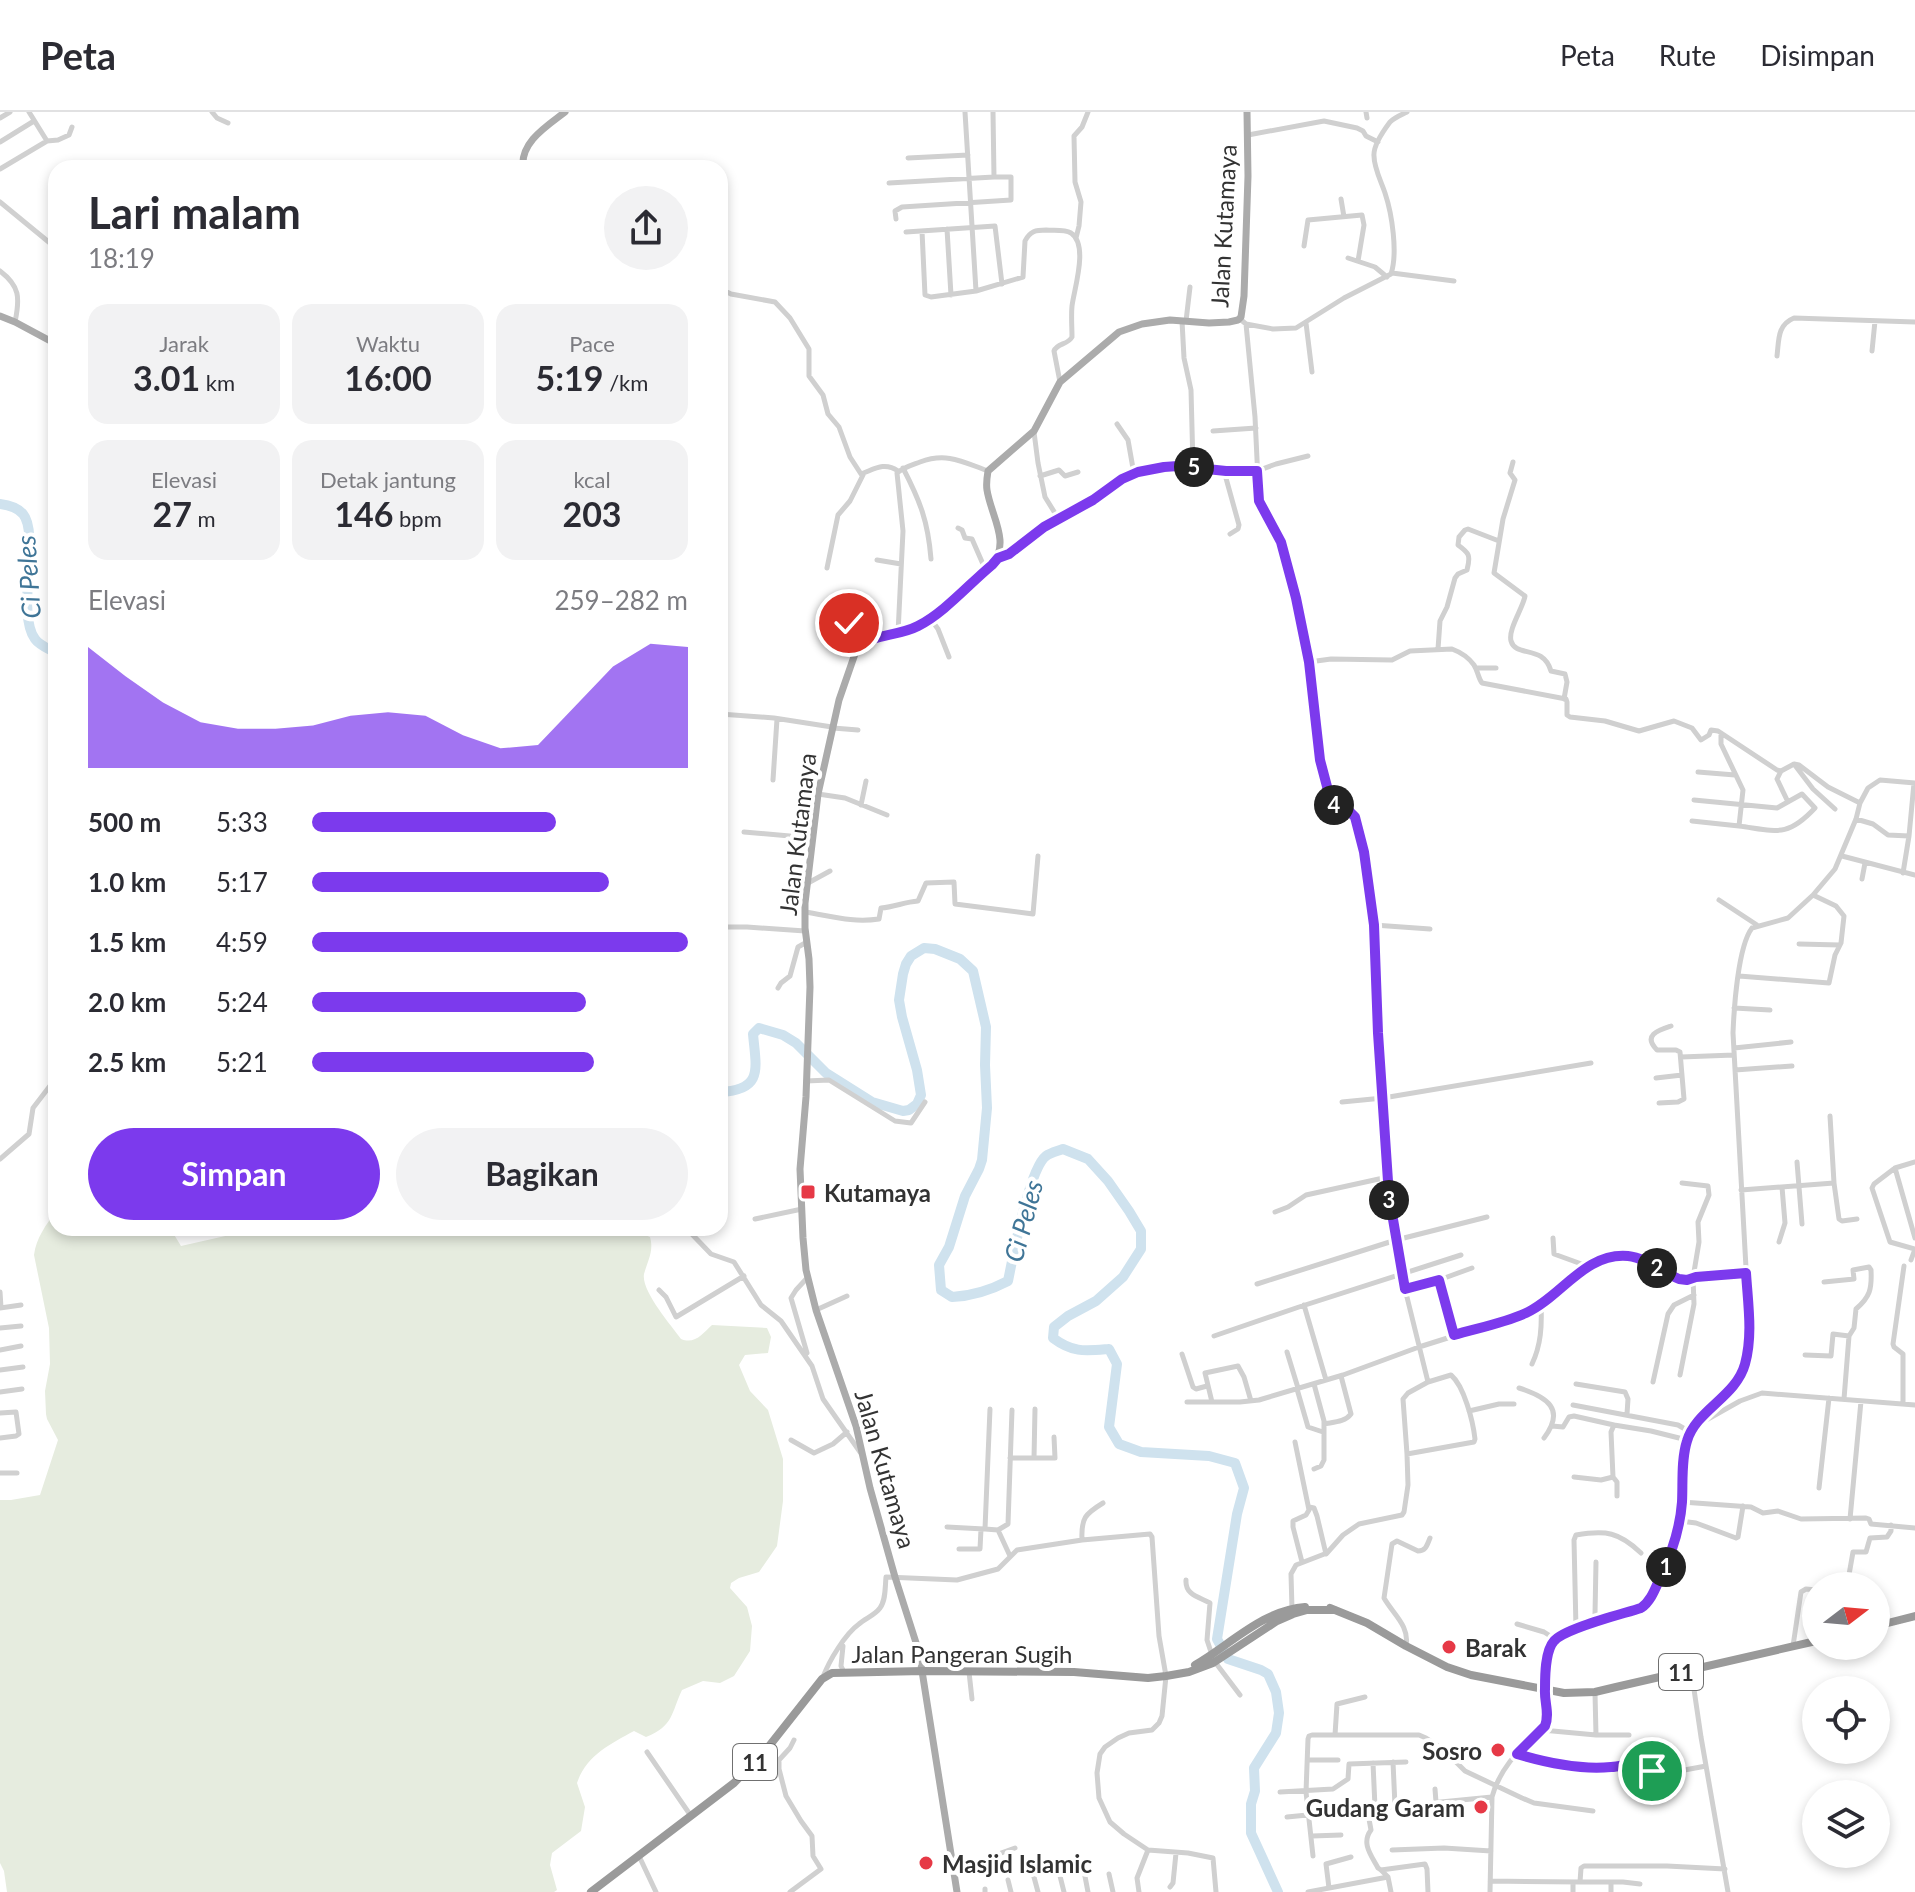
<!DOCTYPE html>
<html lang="id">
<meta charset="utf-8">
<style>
:root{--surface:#fff;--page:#f2f2f3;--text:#2b2b33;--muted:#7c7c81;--line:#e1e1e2;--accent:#7c3aed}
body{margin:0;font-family:Lato,sans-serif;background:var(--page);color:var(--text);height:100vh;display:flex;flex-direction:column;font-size:30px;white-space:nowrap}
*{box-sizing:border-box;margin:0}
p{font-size:26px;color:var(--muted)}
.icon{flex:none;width:44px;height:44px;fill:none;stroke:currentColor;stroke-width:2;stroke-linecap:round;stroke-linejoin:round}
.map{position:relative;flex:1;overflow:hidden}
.drawer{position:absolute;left:48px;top:48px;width:680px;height:1076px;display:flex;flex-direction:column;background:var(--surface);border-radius:24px;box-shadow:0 4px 12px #0003}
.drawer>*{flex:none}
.needle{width:52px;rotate:74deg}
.buttons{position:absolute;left:1802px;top:1460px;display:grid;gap:16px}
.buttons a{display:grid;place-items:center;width:88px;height:88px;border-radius:50%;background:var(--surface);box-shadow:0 4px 12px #0003;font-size:40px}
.pin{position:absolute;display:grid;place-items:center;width:68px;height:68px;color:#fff;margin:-34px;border:4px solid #fff;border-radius:50%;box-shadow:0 2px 8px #0007}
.km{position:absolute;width:40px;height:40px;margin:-20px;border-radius:50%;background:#222;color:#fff;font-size:22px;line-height:40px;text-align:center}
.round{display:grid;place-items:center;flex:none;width:84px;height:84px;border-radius:42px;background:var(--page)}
.headline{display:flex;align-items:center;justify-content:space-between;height:136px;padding:0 40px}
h1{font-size:44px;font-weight:700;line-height:60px}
.metrics{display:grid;grid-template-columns:repeat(3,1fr);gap:12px;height:136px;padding:8px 40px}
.metrics div{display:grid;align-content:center;border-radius:20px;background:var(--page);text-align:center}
.metrics b{font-size:34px;font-weight:700}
.metrics small{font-size:22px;font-weight:400}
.metrics p{font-size:22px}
.chart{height:224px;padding:16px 40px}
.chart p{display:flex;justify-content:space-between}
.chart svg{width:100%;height:144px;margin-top:8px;fill:var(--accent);opacity:.7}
.cta{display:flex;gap:16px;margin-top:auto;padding:16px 40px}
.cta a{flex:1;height:92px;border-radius:48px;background:var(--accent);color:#fff;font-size:32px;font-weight:700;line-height:92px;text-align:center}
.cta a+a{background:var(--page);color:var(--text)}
ul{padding:0 40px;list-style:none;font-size:26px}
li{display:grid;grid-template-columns:128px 96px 1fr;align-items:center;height:60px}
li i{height:20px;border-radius:10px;background:var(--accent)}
header{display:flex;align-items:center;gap:48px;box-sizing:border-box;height:112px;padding:0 40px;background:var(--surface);border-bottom:2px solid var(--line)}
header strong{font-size:38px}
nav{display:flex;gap:44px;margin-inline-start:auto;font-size:28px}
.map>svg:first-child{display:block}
.green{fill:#e6ecdf}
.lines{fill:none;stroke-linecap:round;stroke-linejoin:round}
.river{stroke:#cfe2ee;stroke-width:10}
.minor{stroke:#d0d0d0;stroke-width:5}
.major{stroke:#ababab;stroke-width:7}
.highway{stroke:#9a9a9a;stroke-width:8}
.route-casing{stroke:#fff;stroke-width:16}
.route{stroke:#7c3aed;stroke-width:10}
.poi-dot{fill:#e63946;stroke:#fff;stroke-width:3}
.labels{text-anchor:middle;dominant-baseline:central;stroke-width:8;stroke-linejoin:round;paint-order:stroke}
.shield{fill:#fff;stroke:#707070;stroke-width:2}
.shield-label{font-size:22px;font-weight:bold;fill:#333}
.street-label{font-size:24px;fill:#333;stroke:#fff}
.poi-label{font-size:24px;font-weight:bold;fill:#333;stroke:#fff;text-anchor:start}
.water-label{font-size:26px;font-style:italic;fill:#3f7597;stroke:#fff}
</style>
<header>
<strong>Peta</strong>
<nav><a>Peta</a><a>Rute</a><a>Disimpan</a></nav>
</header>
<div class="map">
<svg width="1915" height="1780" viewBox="0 0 1915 1780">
<rect width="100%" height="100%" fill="#fff"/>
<path class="green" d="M56 1099V1116H170L181 1134 243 1120 286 1116H628L650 1125C654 1139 648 1148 644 1162 641 1179 671 1213 681 1227 695 1233 703 1221 712 1213L767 1216 771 1225 768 1241 745 1243 739 1253 750 1279 768 1298 783 1347V1389L777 1434 759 1460 739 1466 731 1471 730 1476 747 1495 752 1514 750 1539 734 1564 720 1571 703 1569 682 1578C671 1601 674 1614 646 1625L634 1619C610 1632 586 1644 577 1671L585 1695 581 1719 552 1741 550 1753 557 1778 554 1780H7L4 1759 0 1751V1388H11L40 1383 58 1328 47 1307 46 1302 45 1279 50 1252 49 1216 34 1143C36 1126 46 1113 56 1099Z"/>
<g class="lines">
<path class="river" d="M0 392C8 393 17 395 23 402 40 422 16 502 35 527 39 533 49 537 56 541
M720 980C764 978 756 956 753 922L759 916 783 923 796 931 826 961 872 990 903 999 909 998 917 992 921 983 917 958 902 905 899 888 903 862 906 852 911 844 924 836 935 837 960 847 973 859 986 915 985 953 987 996 982 1048 979 1057 965 1084 949 1135 939 1153 941 1178 952 1185C973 1184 989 1179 1008 1169 1013 1145 1029 1057 1046 1044 1050 1041 1058 1039 1063 1037L1088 1047 1108 1069 1129 1099 1141 1119V1137L1123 1165 1096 1189 1068 1204 1054 1215 1053 1226C1073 1241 1085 1239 1109 1237L1117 1252 1109 1315 1119 1332 1141 1340 1209 1344 1235 1351 1244 1376 1237 1402 1217 1527 1228 1547 1261 1558 1268 1562 1276 1580 1279 1601 1276 1621 1254 1656 1255 1679 1251 1692V1721L1278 1780"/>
<path class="minor" d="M29 0 47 29
M212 0 217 6 228 11
M965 0 976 179
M1366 0 1367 6
M0 6 10 0
M1248 23 1324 9 1357 16 1363 19 1366 24 1378 30
M0 30 34 9
M908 46 968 43
M0 57 47 29 58 28 69 23 72 15
M889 71 994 65 993 0
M1341 87 1344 105
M0 90 56 136
M896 107 895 99 902 95 1011 88V65H994
M947 117 951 183
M922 119 925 183 931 185 976 179 1023 165 1025 129C1030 119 1036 118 1046 118 1053 119 1064 117 1071 121 1089 133 1074 177 1072 194 1071 204 1072 215 1072 225 1068 233 1057 231 1054 239L1060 270
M906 120 995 114 1002 172
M1076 126 1079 114 1081 90 1075 70 1074 24 1082 15 1088 0
M1304 134 1308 108 1362 103 1364 113 1358 149
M1348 146 1375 155 1387 165
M0 159C20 174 20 186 15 210
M1392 161 1454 169
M720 169 725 179 731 182 775 190 790 206 809 237V264L823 283 828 302 839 315 850 345 861 362C873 358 884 349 898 359
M1240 207 1246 212 1273 217 1296 216 1344 186 1391 162C1398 141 1392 102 1385 81 1381 69 1374 56 1374 44 1373 34 1384 18 1390 10 1395 5 1401 3 1407 0
M1182 209 1184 246 1191 278 1193 354
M1186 209 1190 175
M1306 211 1312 260
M1246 212 1255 305 1259 389 1281 430 1296 486 1309 550 1320 648 1329 682 1335 694 1349 699 1355 705 1364 740 1374 813 1378 921 1389 1084 1403 1169 1428 1270 1408 1281 1403 1287 1407 1342 1408 1373 1404 1400 1402 1403 1359 1412 1343 1423 1327 1441 1296 1453 1291 1462 1292 1497
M1872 239 1875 209
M1777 244C1779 228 1777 213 1794 206L1915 210
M1117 312 1128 328 1134 362
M1213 319 1256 316
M1034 320 1038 351 1045 385 1058 406
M1513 350 1510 361 1515 368 1503 407 1494 461 1525 484C1523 496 1508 517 1511 529 1516 546 1543 532 1551 559L1565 562 1567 570 1564 587
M903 356C920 389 928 409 931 447
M1224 359 1239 413 1238 417 1230 422
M1040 364 1059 358 1065 364 1078 360
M958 416 962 418 965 426 972 427 986 459
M998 446 1009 442 1060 406 1093 388 1122 367 1138 360 1164 355 1178 354 1226 359H1257L1276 352 1308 344
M877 448 901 452
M827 456 838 403 850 389 863 363
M849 484V511L858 534
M930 506 938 517 949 545
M898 521 903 419 897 361C904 355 912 353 920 350 947 340 963 350 988 359
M1438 537 1440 509 1447 495 1455 466 1458 462 1467 458C1471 443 1469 441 1458 433L1459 425 1465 418 1468 417 1499 429
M1309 550 1331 547 1392 548 1410 539 1452 537C1460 540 1469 546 1474 553 1478 559 1478 566 1482 571L1566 587 1567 590V603L1570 605 1605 609 1639 619 1674 609 1692 616 1701 628 1709 623 1711 618 1718 619 1777 658 1781 659 1794 652
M1476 556H1496
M720 602 774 606 832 615
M833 616 858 618
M1781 659 1777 667 1788 690
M1698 660 1735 663
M773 668 777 607
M818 682 845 686 887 703
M1694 688 1777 696 1802 682 1815 696C1787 726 1776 719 1739 714
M861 693 866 669
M1835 697 1813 677 1794 652 1799 653 1828 675 1860 691
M1856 707 1873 712 1888 723 1909 724 1903 761
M1692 709 1739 714 1743 678 1721 632V621
M744 720 812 726
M1909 724 1914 671
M1842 744 1915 763
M1862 767 1865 751
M808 771 830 759
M1719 788 1757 813
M805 800C831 804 852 811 879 807L881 796C895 795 904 790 918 789L926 771 954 770 955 792 1033 802 1038 744
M1374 813 1430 817
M720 815H747L805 819
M1799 832 1840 833
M1739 864 1829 871 1835 843 1841 831 1844 804 1836 794 1813 783
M778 876 781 871 790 864 798 835 807 830
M1734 896 1770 898
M1734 936 1791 930
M1681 945 1734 943
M1735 958 1792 954
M1656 966 1682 963
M806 969 829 968 895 1009 911 1011 925 990
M1342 990 1383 986 1591 951
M1659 991 1678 990 1684 987 1680 940 1676 938H1657C1642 923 1659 918 1671 914
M1830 1004 1834 1071 1839 1107 1842 1109 1857 1107
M0 1047 29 1022 33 996 56 966
M1797 1050 1802 1112
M1915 1050 1895 1056 1874 1072 1872 1076 1890 1130 1915 1137
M1895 1056 1915 1126
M1741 1078 1834 1071
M1275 1100 1288 1095 1306 1083 1388 1065
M755 1107 802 1097
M686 1116 711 1142 734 1150 761 1193 781 1209 812 1254 823 1287 860 1340
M637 1118 639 1116
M1553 1126 1554 1142 1587 1154
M1779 1130 1785 1111 1782 1075
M1911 1148 1915 1137
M1439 1168 1454 1223
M1824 1170 1854 1167 1853 1158 1869 1155 1871 1158C1872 1177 1870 1185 1856 1197L1854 1216 1849 1224 1844 1287
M1257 1172 1396 1128 1487 1105
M1405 1177 1439 1168 1472 1156
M659 1178 666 1185 676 1205 744 1164
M0 1180 1 1196
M1304 1193 1326 1268
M0 1196 21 1193
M816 1198 847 1184
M0 1216 21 1214
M1214 1224 1299 1195 1461 1143
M0 1238 21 1234
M1287 1240 1298 1276
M807 1241 791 1186 796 1178 808 1165
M1182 1242 1193 1275 1196 1277 1207 1274
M1805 1243 1831 1244 1833 1222 1849 1224
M1532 1252C1541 1233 1542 1214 1541 1193
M0 1258 23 1255
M1680 1263 1694 1192 1693 1166 1699 1130 1698 1110 1709 1083 1708 1074 1682 1071
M1653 1270 1668 1202 1674 1193 1694 1183
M1314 1272 1324 1309V1348L1321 1354 1314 1357
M1576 1272 1625 1280 1628 1287 1627 1302
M1519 1276C1547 1285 1566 1297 1544 1326
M1297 1277 1308 1315 1323 1320
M0 1280 22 1277
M1187 1290H1240L1259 1288 1343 1263 1419 1235 1524 1202 1556 1182 1585 1156 1607 1146 1631 1144 1679 1167 1746 1161
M1212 1290 1205 1261 1238 1254 1244 1265 1251 1289
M1903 1292V1242L1894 1235 1893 1232 1904 1154
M1573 1293 1678 1313 1690 1320
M990 1297 985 1417 998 1418
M1469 1299 1499 1292H1514
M0 1301 16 1300 19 1322 16 1324 0 1326
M1702 1308 1708 1307 1740 1289 1762 1281 1915 1293
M1324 1312C1334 1310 1345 1310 1351 1302L1341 1264
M1552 1314 1563 1315 1569 1305 1574 1304 1614 1313
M791 1328 814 1341 833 1332 847 1320
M1295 1330 1309 1398 1306 1403 1293 1409V1415L1302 1450
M1407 1342 1474 1330 1475 1327C1473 1309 1464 1274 1451 1263L1428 1270
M1010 1346H1055L1054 1325
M1034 1346 1035 1297
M0 1361H17
M1574 1365 1601 1368 1613 1365 1611 1320 1614 1313 1651 1319 1687 1328
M1613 1365 1617 1370V1384
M1819 1376 1829 1286
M1682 1390 1751 1395 1763 1401 1778 1399 1801 1407 1866 1406 1869 1407 1871 1412 1915 1416
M1309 1395 1314 1396 1317 1404 1326 1442
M1850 1407 1861 1289
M1680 1409 1696 1411 1736 1426 1738 1425 1743 1394
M947 1415 984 1417
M1082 1428C1081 1406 1085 1402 1103 1391
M959 1437H980L981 1417
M1010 1444 998 1418 1008 1412 1012 1298
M1596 1450 1595 1502 1597 1511
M1186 1468C1185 1483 1199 1485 1210 1491L1207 1528 1212 1543
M1847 1474 1853 1440H1866L1870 1426 1887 1425 1891 1419V1413
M1517 1512 1544 1520 1555 1527
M1576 1517 1574 1428 1576 1423C1606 1418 1619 1420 1641 1441
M843 1534 841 1554 844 1560
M1406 1534C1410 1514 1393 1502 1384 1486L1392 1432 1397 1429 1418 1439C1426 1439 1427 1433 1430 1426
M1793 1534 1801 1480 1806 1477 1816 1478
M1215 1550 1240 1583
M1691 1557 1701 1625 1728 1780
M969 1560 972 1587
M823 1565C829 1549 845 1522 859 1512 866 1506 875 1503 880 1496 886 1488 885 1475 886 1465L957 1468 998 1457 1017 1438 1082 1428 1150 1422 1152 1425 1159 1524 1166 1564 1162 1604 1159 1611 1152 1618 1129 1621 1118 1626 1105 1635 1100 1642 1097 1661 1099 1686 1110 1710 1124 1722 1148 1738 1188 1741 1213 1746 1216 1780
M1595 1581 1596 1623
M1542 1618 1596 1623H1629
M1335 1623 1337 1592 1365 1585
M647 1640 691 1704
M1517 1642C1547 1651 1579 1658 1610 1655 1621 1655 1630 1649 1641 1652 1650 1653 1654 1661 1663 1662L1706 1654
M779 1648 790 1636 794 1628
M1308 1648H1338
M756 1649 764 1652 779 1648V1657L786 1684 801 1709 812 1724 813 1744 821 1757 790 1780
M1393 1650 1395 1694
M1373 1651 1375 1695
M1435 1677 1436 1690
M1280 1680 1333 1677 1348 1667 1349 1652 1406 1650
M1367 1696 1371 1718C1361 1731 1371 1743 1378 1756L1381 1758 1425 1752 1427 1757 1428 1780
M1287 1705 1492 1685
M1312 1724 1341 1723
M1392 1738 1444 1736 1491 1739
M639 1744 656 1780
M1313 1744 1306 1680 1308 1627 1309 1624 1312 1623H1419L1426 1626 1443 1637 1465 1659 1522 1686 1534 1691 1593 1699
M1031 1754 1038 1780
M1083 1754 1088 1780
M1058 1756 1064 1780
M954 1758 1015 1736
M1381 1758 1388 1765 1391 1780
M1109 1762 1113 1780
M1008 1768 1011 1780
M1490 1769 1580 1770 1581 1756 1584 1754H1667L1725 1757
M1573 1770V1780
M1580 1770H1623L1640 1772
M1611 1770V1780
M1170 1775 1173 1771 1176 1741
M1329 1776 1326 1752 1351 1745
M985 1777V1780
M1139 1780 1137 1766 1148 1738
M1308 1780 1388 1765
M1490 1780 1492 1685C1497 1665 1513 1644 1528 1629 1534 1624 1542 1619 1546 1612 1551 1601 1544 1587 1545 1575 1545 1563 1545 1544 1551 1533 1559 1518 1623 1502 1641 1496L1648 1490C1661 1464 1675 1439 1680 1410 1684 1382 1677 1343 1691 1319 1696 1309 1708 1300 1716 1292 1743 1268 1749 1245 1749 1210L1733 921C1734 896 1738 834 1752 816L1788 806 1813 783 1835 757 1856 707 1860 691 1868 676 1880 668 1915 671"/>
<path class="major" d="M523 56C520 30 547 14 565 0
M0 204 15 210 56 232
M957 1780 919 1540 895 1465 870 1376 856 1314 816 1198 806 1158 803 1126 800 1057 806 985 810 875 809 847 805 816V791L818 682 839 588 857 536C868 523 888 525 903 520 938 508 964 476 992 453 1011 430 991 404 987 378 986 372 987 365 988 359L1034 319 1060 270 1119 220 1142 212 1170 208 1209 211 1229 210 1238 208 1241 205 1244 184 1248 64 1247 0"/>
<path class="highway" d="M1330 1496 1367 1511 1406 1534 1447 1555 1471 1563 1564 1581 1595 1580 1616 1575 1816 1529
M1876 1514 1915 1504
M1195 1553C1230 1533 1263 1498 1305 1495
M591 1780 734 1671 766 1638 822 1567 832 1561 923 1559 1074 1560 1148 1566 1166 1564 1189 1560 1213 1551 1277 1509 1293 1502 1307 1498H1335"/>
</g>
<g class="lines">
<defs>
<path id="route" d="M849 511 858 534C875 522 899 524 918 514 944 501 969 472 992 453L998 446 1009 442 1044 415 1093 388 1122 367 1138 360 1164 355 1178 354 1226 359H1257L1259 389 1281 430 1296 486 1309 550 1320 648 1329 682 1335 694 1349 699 1355 705 1364 740 1374 813 1378 921 1389 1084 1405 1177 1439 1168 1454 1223C1478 1216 1504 1211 1526 1201 1561 1185 1585 1140 1628 1144 1646 1146 1662 1160 1679 1167L1687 1168 1696 1165 1746 1161C1748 1192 1753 1223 1745 1252 1736 1285 1696 1298 1687 1329 1681 1348 1683 1370 1682 1390 1680 1418 1672 1441 1660 1466 1655 1477 1651 1489 1641 1496 1623 1502 1565 1516 1554 1529 1545 1539 1545 1564 1545 1577 1544 1590 1550 1601 1545 1614L1517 1642C1547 1651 1580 1658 1611 1655 1627 1654 1639 1646 1652 1659"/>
</defs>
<use href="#route" class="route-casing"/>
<use href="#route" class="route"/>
</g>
<g class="poi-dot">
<rect x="800" y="1072" width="16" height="16" rx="4"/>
<circle cx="1449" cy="1535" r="8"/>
<circle cx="1498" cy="1638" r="8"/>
<circle cx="1481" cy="1695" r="8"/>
<circle cx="926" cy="1751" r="8"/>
</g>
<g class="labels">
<g class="shield">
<rect x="1659" y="1542" width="44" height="36" rx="6"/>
<rect x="733" y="1632" width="44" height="36" rx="6"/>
</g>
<g class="shield-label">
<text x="1681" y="1560">11</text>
<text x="755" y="1650">11</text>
</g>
<g class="street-label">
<text transform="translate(1223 114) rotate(-87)">Jalan Kutamaya</text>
<text transform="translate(797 722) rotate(-83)">Jalan Kutamaya</text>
<text transform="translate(886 1357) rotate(74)">Jalan Kutamaya</text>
<text x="962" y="1541">Jalan Pangeran Sugih</text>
</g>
<g class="poi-label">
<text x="824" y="1080">Kutamaya</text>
<text x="1465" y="1535">Barak</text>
<text x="1482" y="1638" text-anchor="end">Sosro</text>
<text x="1465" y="1695" text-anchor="end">Gudang Garam</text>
<text x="942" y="1751">Masjid Islamic</text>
</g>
<g class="water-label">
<text transform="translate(28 465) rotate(-94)">Ci Peles</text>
<text transform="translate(1023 1109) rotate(-75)">Ci Peles</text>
</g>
</g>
</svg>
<div class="buttons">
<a><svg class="needle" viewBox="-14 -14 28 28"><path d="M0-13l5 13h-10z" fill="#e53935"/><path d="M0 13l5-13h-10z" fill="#7c7c81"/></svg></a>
<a><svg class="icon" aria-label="locate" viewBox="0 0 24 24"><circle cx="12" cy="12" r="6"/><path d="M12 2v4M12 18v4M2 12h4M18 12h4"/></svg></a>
<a><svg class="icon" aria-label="layers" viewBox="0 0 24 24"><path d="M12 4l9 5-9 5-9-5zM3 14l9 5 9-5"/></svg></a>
</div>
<div class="pin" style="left:1652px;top:1659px;background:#1e9e55"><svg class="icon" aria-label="arrive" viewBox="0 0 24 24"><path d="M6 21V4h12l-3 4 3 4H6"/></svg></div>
<div class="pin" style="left:849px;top:511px;background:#d93025"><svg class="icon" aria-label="check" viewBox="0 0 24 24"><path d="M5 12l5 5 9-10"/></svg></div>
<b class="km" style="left:1666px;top:1455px">1</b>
<b class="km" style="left:1657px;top:1156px">2</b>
<b class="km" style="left:1389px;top:1088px">3</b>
<b class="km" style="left:1334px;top:693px">4</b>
<b class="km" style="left:1194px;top:355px">5</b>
<section class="drawer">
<div class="headline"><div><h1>Lari malam</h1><p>18:19</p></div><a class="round"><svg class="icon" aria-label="share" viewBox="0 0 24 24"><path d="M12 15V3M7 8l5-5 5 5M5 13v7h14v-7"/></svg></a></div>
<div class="metrics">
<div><p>Jarak</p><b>3.01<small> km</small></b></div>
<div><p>Waktu</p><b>16:00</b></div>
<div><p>Pace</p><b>5:19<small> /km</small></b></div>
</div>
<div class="metrics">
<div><p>Elevasi</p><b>27<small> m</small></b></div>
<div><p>Detak jantung</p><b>146<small> bpm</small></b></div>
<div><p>kcal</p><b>203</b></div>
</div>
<div class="chart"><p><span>Elevasi</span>259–282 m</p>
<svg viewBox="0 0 160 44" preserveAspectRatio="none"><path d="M0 44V7L10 16L20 24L30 30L40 32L50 32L60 31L70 28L80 27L90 28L100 34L110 38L120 37L130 25L140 13L150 6L160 7V44z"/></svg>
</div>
<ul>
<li><b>500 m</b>5:33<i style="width:65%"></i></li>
<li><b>1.0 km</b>5:17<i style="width:79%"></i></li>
<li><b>1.5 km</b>4:59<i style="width:100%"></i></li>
<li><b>2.0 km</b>5:24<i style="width:73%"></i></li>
<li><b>2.5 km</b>5:21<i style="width:75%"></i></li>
</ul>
<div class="cta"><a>Simpan</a><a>Bagikan</a></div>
</section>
</div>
